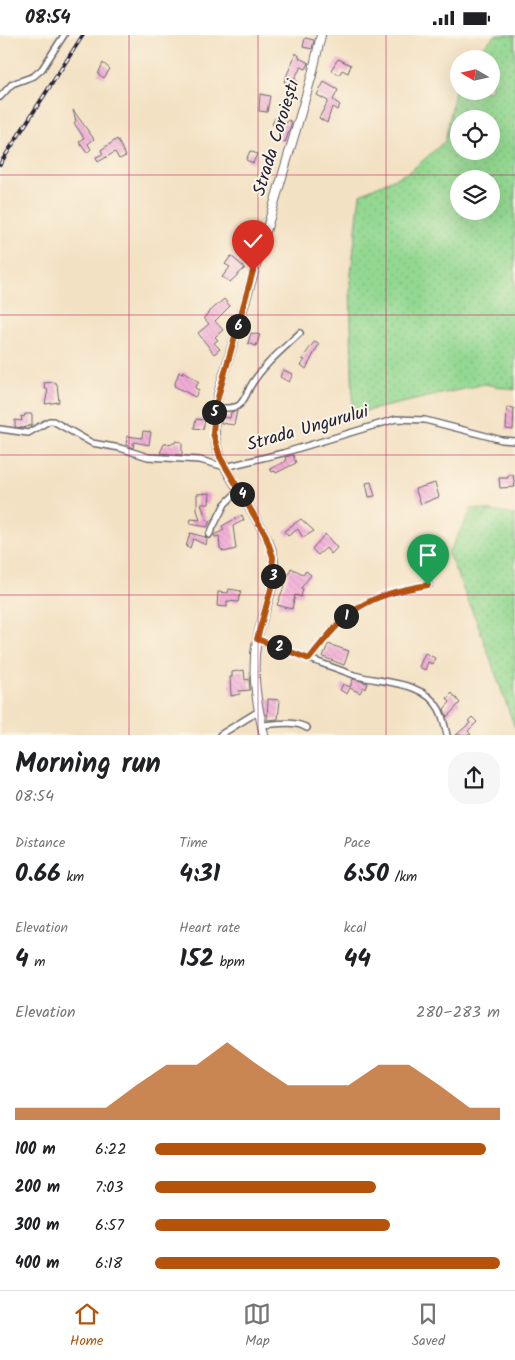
<!DOCTYPE html>
<meta charset="utf-8">
<style>
:root{--surface:#fff;--page:#f6f6f6;--text:#202124;--muted:#757577;--line:#e0e0e0;--accent:#b45309}
body{margin:0;font-family:Kalam,sans-serif;background:var(--page);color:var(--text);height:100vh;display:flex;flex-direction:column;font-size:19px;white-space:nowrap}
*{box-sizing:border-box;margin:0}
p{font-size:16px;color:var(--muted)}
.icon{flex:none;width:28px;height:28px;fill:none;stroke:currentColor;stroke-width:2;stroke-linecap:round;stroke-linejoin:round}
.map{position:relative;height:700px;overflow:hidden}
.drawer{display:flex;flex-direction:column;background:var(--surface);flex:1}
.drawer>*{flex:none}
.needle{width:32px;rotate:279deg}
.controls{position:absolute;left:450px;top:15px;display:grid;gap:10px}
.controls a{display:grid;place-items:center;width:50px;height:50px;border-radius:50%;background:var(--surface);box-shadow:0 5px 20px #0002;font-size:25px}
.pin{position:absolute;display:grid;place-items:center;width:42px;height:42px;color:#fff;margin:-51px -21px;border-radius:50% 50% 50% 0;rotate:-45deg;box-shadow:0 0 5px #0007}
.pin .icon{rotate:45deg}
.km{position:absolute;width:25px;height:25px;margin:-12px;border-radius:50%;background:#222;color:#fff;font-size:14px;line-height:25px;text-align:center}
.round{display:grid;place-items:center;flex:none;width:52px;height:52px;border-radius:20px;background:var(--page)}
.head{display:flex;align-items:center;justify-content:space-between;height:85px;padding:0 15px}
h1{font-size:28px;font-weight:700;line-height:38px}
.metrics{display:grid;grid-template-columns:repeat(3,1fr);gap:8px;height:85px;padding:5px 15px}
.metrics div{display:grid;align-content:center}
.metrics b{font-size:25px;font-weight:700}
.metrics small{font-size:14px;font-weight:400}
.metrics p{font-size:14px}
.chart{height:140px;padding:10px 15px}
.chart p{display:flex;justify-content:space-between}
.chart svg{width:100%;height:90px;margin-top:5px;fill:var(--accent);opacity:.7}
ul{padding:0 15px;list-style:none;font-size:16px}
li{display:grid;grid-template-columns:80px 60px 1fr;align-items:center;height:38px}
li i{height:12px;border-radius:6px;background:var(--accent)}
.status{display:flex;justify-content:space-between;align-items:center;height:35px;padding:0 25px;background:var(--surface);direction:ltr}
.status svg{height:14px;fill:currentColor}
.menu{display:flex;justify-content:space-around;align-items:center;height:70px;border-top:1px solid var(--line);background:var(--surface);font-size:14px;color:var(--muted)}
.menu a{display:grid;justify-items:center;gap:2px}
.menu .current{color:var(--accent)}
.map>svg:first-child{display:block}
.grass{fill:url(#grass-dots);stroke:#5a7d66;fill-rule:evenodd}
.building{fill:url(#building-back-hatch)}
.lines{fill:none;stroke-linecap:round;stroke-linejoin:round}
.street-casing{stroke:#6b656b;stroke-width:8}
.primary-casing{stroke:#6b656b;stroke-width:10}
.street{stroke:#fff;stroke-width:5}
.primary{stroke:#fff;stroke-width:8}
.rail-casing{stroke:#22223b;stroke-width:4}
.rail{stroke:#fcf5e5;stroke-width:2;stroke-dasharray:5.5;stroke-linecap:butt}
.route-casing{stroke:#fff;stroke-width:10}
.route{stroke:#b45309;stroke-width:6}
.grid{fill:none;stroke:#c2185b;stroke-width:1;stroke-opacity:0.55}
.labels{text-anchor:middle;dominant-baseline:central;stroke-width:4;stroke-linejoin:round;paint-order:stroke}
.street-label{font-size:18px;fill:#22223b;stroke:#fcf5e5}
</style>
<div class="status"><b>08:54</b><svg viewBox="0 0 49 12"><path d="M0 12V9h3v3zM5 12V6h3v6zM10 12V3h3v9zM15 12V0h3v12zM26 1h20v11H26zM47 4h2v5h-2z"/></svg></div>
<div class="map">
<svg width="515" height="700" viewBox="0 0 515 700">
<defs>
<pattern id="grass-dots" width="8" height="8" patternUnits="userSpaceOnUse" patternTransform="scale(1.25)"><rect width="8" height="8" fill="#93d891"/><path d="M2 2h.1M6 6h.1" fill="none" stroke="#7eb97e" stroke-width="1.8" stroke-linecap="round"/></pattern>
<pattern id="building-back-hatch" width="6" height="6" patternUnits="userSpaceOnUse" patternTransform="scale(1.25)"><rect width="6" height="6" fill="#f1a6d5"/><path d="M-1 5l2 2M0 0l6 6M5-1l2 2" fill="none" stroke="#ce8fb8"/></pattern>
</defs>
<rect width="100%" height="100%" fill="#fcf5e5"/>
<filter id="ink" filterUnits="userSpaceOnUse"><feTurbulence type="fractalNoise" baseFrequency=".02" numOctaves="2"/><feDisplacementMap in="SourceGraphic" scale="10" xChannelSelector="R" yChannelSelector="G"/><feConvolveMatrix kernelMatrix="1 2 1 2 8 2 1 2 1" color-interpolation-filters="sRGB"/></filter>
<filter id="wash" filterUnits="userSpaceOnUse"><feTurbulence type="fractalNoise" baseFrequency=".0096" numOctaves="4" result="noise"/><feDisplacementMap in="SourceGraphic" scale="20" xChannelSelector="R" yChannelSelector="G"/><feGaussianBlur stdDeviation="1.12" result="paint"/><feColorMatrix in="noise" values="0 0 0 0 0 0 0 0 0 0 0 0 0 0 0 0 0 1.4 0 .05"/><feComposite in="paint" operator="in"/></filter>
<g filter="url(#wash)">
<rect width="100%" height="100%" fill="#f3e1c3"/>
<path class="grass" d="M495 0H515V355L485 349 353 379 350 247 360 159 411 136 445 106 459 37V56H491V24H471ZM459 84H491V116H459ZM459 144H491V176H459Z
M473 473 515 480V693L478 590 448 518Z"/>
<g id="blocks">
<path class="building" d="M305 3 314 5 312 14 303 12Z
M296 18 299 21V23L309 28 306 34 301 32 294 44 298 47 294 51 284 47Z
M338 24 351 30 348 38 342 35 339 40 331 35Z
M103 28 110 34 104 43 98 39Z
M324 47 338 55 333 65 340 70 337 75 332 72 327 88 319 83 328 66 317 60Z
M260 59 270 61 267 77 259 76Z
M73 75 94 104 88 109 91 114 87 118 79 107 84 103 74 88 76 86Z
M275 83 286 89 288 85 292 87 285 108 279 105 280 94 272 89Z
M117 104 126 121 119 124 115 117 98 127 96 122 103 119 101 115Z
M250 116 257 119 253 128 246 125Z
M231 221 245 233 230 247 222 242 230 232 225 229Z
M224 264 230 271 215 286 223 295 215 302 218 305 214 308 220 314 214 319 198 298 209 289 204 283 207 279Z
M251 298 260 300 256 311 248 308Z
M314 307 319 309 306 334 301 330 305 325 302 324Z
M283 335 293 339 289 347 280 342Z
M183 336 199 347 195 353 199 355 195 362 174 351 179 337 182 339Z
M54 347 57 349 59 367 45 369 48 354H45L44 348Z
M507 372 514 373 513 395 506 394Z
M237 376 234 390 221 388 222 382 230 383 231 377Z
M25 379H32V390L23 393 15 392V385L22 386 21 381 24 382Z
M196 384 205 385 203 394 194 393Z
M143 396 151 397 149 410 134 407 133 413 126 410 127 401 142 403Z
M176 406 182 407V420L160 418 164 409 175 408Z
M293 420 296 428 276 438 275 436 272 437 270 434 286 426 285 422Z
M508 440H513L515 452 500 453 499 443H508Z
M371 447 375 461 369 462 366 448Z
M435 448 439 462 421 469 415 454Z
M210 458 209 469H201L207 486H210L207 492 190 489 191 484 200 485 197 475V459Z
M242 480 244 485 233 491 236 514 224 517 220 513 219 501 215 502 214 500 224 495 222 491Z
M301 484 314 496 303 503 298 494 288 501 284 496Z
M190 498 205 502 207 504 206 510 193 504 190 513 186 512Z
M325 499 337 513 331 519 326 513 318 520 312 514Z
M291 533 303 539 306 536 311 540 301 553 303 554 301 562 295 560 292 574 277 570Z
M229 554 241 556 238 567 227 566V572L217 571 218 557 228 558Z
M328 609 349 616 344 630 323 622Z
M425 618 435 623 432 629 428 627 425 635 419 632Z
M244 635 245 645 249 644 250 655 239 656 240 659 231 661 230 642H232V637Z
M353 644 368 648 366 654 363 652 360 658 350 653 347 659 340 655 343 649 350 652Z
M452 658 460 668 447 682 444 674 450 667 447 663Z
M268 664 280 665 278 684 267 685Z
M472 682 477 687 468 696 471 700H456L470 688 468 686Z"/>
</g>
</g>
<g filter="url(#ink)">
<use href="#blocks" fill-opacity="0" stroke="#6b656b" stroke-width="1"/>
<g class="lines">
<defs>
<path id="street" d="M0 62 12 49 34 41 42 34 64 0
M215 373C222 373 231 374 238 371 244 367 247 358 250 352 262 331 283 314 300 298
M0 394 28 398 49 386H53L92 408 120 413 148 422 200 425 225 432 283 418 396 384 425 385 502 405 515 406
M209 500 225 469 239 455
M257 605 354 640C380 648 423 645 439 674 443 681 445 692 447 700
M309 624C349 573 364 561 429 550
M262 690C277 689 294 685 307 693
M220 700 259 676"/>
<path id="primary" d="M264 700C257 670 251 636 257 605 262 578 279 548 273 520 270 506 262 494 255 482 227 433 204 416 219 356L312 40 321 0"/>
</defs>
<use href="#street" class="street-casing"/>
<use href="#primary" class="primary-casing"/>
<use href="#street" class="street"/>
<use href="#primary" class="primary"/>
<defs>
<path id="rail" d="M0 129 83 0"/>
</defs>
<use href="#rail" class="rail-casing"/>
<use href="#rail" class="rail"/>
</g>
</g>
<g class="lines" filter="url(#ink)">
<defs>
<path id="route" d="M253 236 215 373 213 398 220 422 265 499 273 522 271 554 257 604 309 624C349 573 364 561 428 550"/>
</defs>
<use href="#route" class="route-casing"/>
<use href="#route" class="route"/>
</g>
<path class="grid" d="M129 0V700M258 0V700M386 0V700M0 140H515M0 280H515M0 420H515M0 560H515"/>
<g class="labels">
<g class="street-label">
<text transform="translate(277 103) rotate(-73)">Strada Coroiești</text>
<text transform="translate(308 394) rotate(-16)">Strada Ungurului</text>
</g>
</g>
</svg>
<div class="controls">
<a><svg class="needle" viewBox="-14 -14 28 28"><path d="M0-13l5 13h-10z" fill="#e53935"/><path d="M0 13l5-13h-10z" fill="#757577"/></svg></a>
<a><svg class="icon" aria-label="locate" viewBox="0 0 24 24"><circle cx="12" cy="12" r="6"/><path d="M12 2v4M12 18v4M2 12h4M18 12h4"/></svg></a>
<a><svg class="icon" aria-label="layers" viewBox="0 0 24 24"><path d="M12 4l9 5-9 5-9-5zM3 14l9 5 9-5"/></svg></a>
</div>
<div class="pin" style="left:428px;top:550px;background:#1e9e55"><svg class="icon" aria-label="arrive" viewBox="0 0 24 24"><path d="M6 21V4h12l-3 4 3 4H6"/></svg></div>
<div class="pin" style="left:253px;top:236px;background:#d93025"><svg class="icon" aria-label="check" viewBox="0 0 24 24"><path d="M5 12l5 5 9-10"/></svg></div>
<b class="km" style="left:346px;top:581px">1</b>
<b class="km" style="left:279px;top:612px">2</b>
<b class="km" style="left:273px;top:541px">3</b>
<b class="km" style="left:242px;top:459px">4</b>
<b class="km" style="left:214px;top:377px">5</b>
<b class="km" style="left:238px;top:291px">6</b>
</div>
<section class="drawer">
<div class="head"><div><h1>Morning run</h1><p>08:54</p></div><a class="round"><svg class="icon" aria-label="share" viewBox="0 0 24 24"><path d="M12 15V3M7 8l5-5 5 5M5 13v7h14v-7"/></svg></a></div>
<div class="metrics">
<div><p>Distance</p><b>0.66<small> km</small></b></div>
<div><p>Time</p><b>4:31</b></div>
<div><p>Pace</p><b>6:50<small> /km</small></b></div>
</div>
<div class="metrics">
<div><p>Elevation</p><b>4<small> m</small></b></div>
<div><p>Heart rate</p><b>152<small> bpm</small></b></div>
<div><p>kcal</p><b>44</b></div>
</div>
<div class="chart"><p><span>Elevation</span>280–283 m</p>
<svg viewBox="0 0 160 44" preserveAspectRatio="none"><path d="M0 44V38L10 38L20 38L30 38L40 27L50 17L60 17L70 6L80 17L90 27L100 27L110 27L120 17L130 17L140 27L150 38L160 38V44z"/></svg>
</div>
<ul>
<li><b>100 m</b>6:22<i style="width:96%"></i></li>
<li><b>200 m</b>7:03<i style="width:64%"></i></li>
<li><b>300 m</b>6:57<i style="width:68%"></i></li>
<li><b>400 m</b>6:18<i style="width:100%"></i></li>
</ul>
</section>
<nav class="menu">
<a class="current"><svg class="icon" aria-label="home" viewBox="0 0 24 24"><path d="M3 11l9-7 9 7M6 9v11h12V9"/></svg>Home</a>
<a><svg class="icon" aria-label="map" viewBox="0 0 24 24"><path d="M3 6l6-2 6 2 6-2v14l-6 2-6-2-6 2zM9 4v14M15 6v14"/></svg>Map</a>
<a><svg class="icon" aria-label="saved" viewBox="0 0 24 24"><path d="M7 4h10v16l-5-4-5 4z"/></svg>Saved</a>
</nav>
